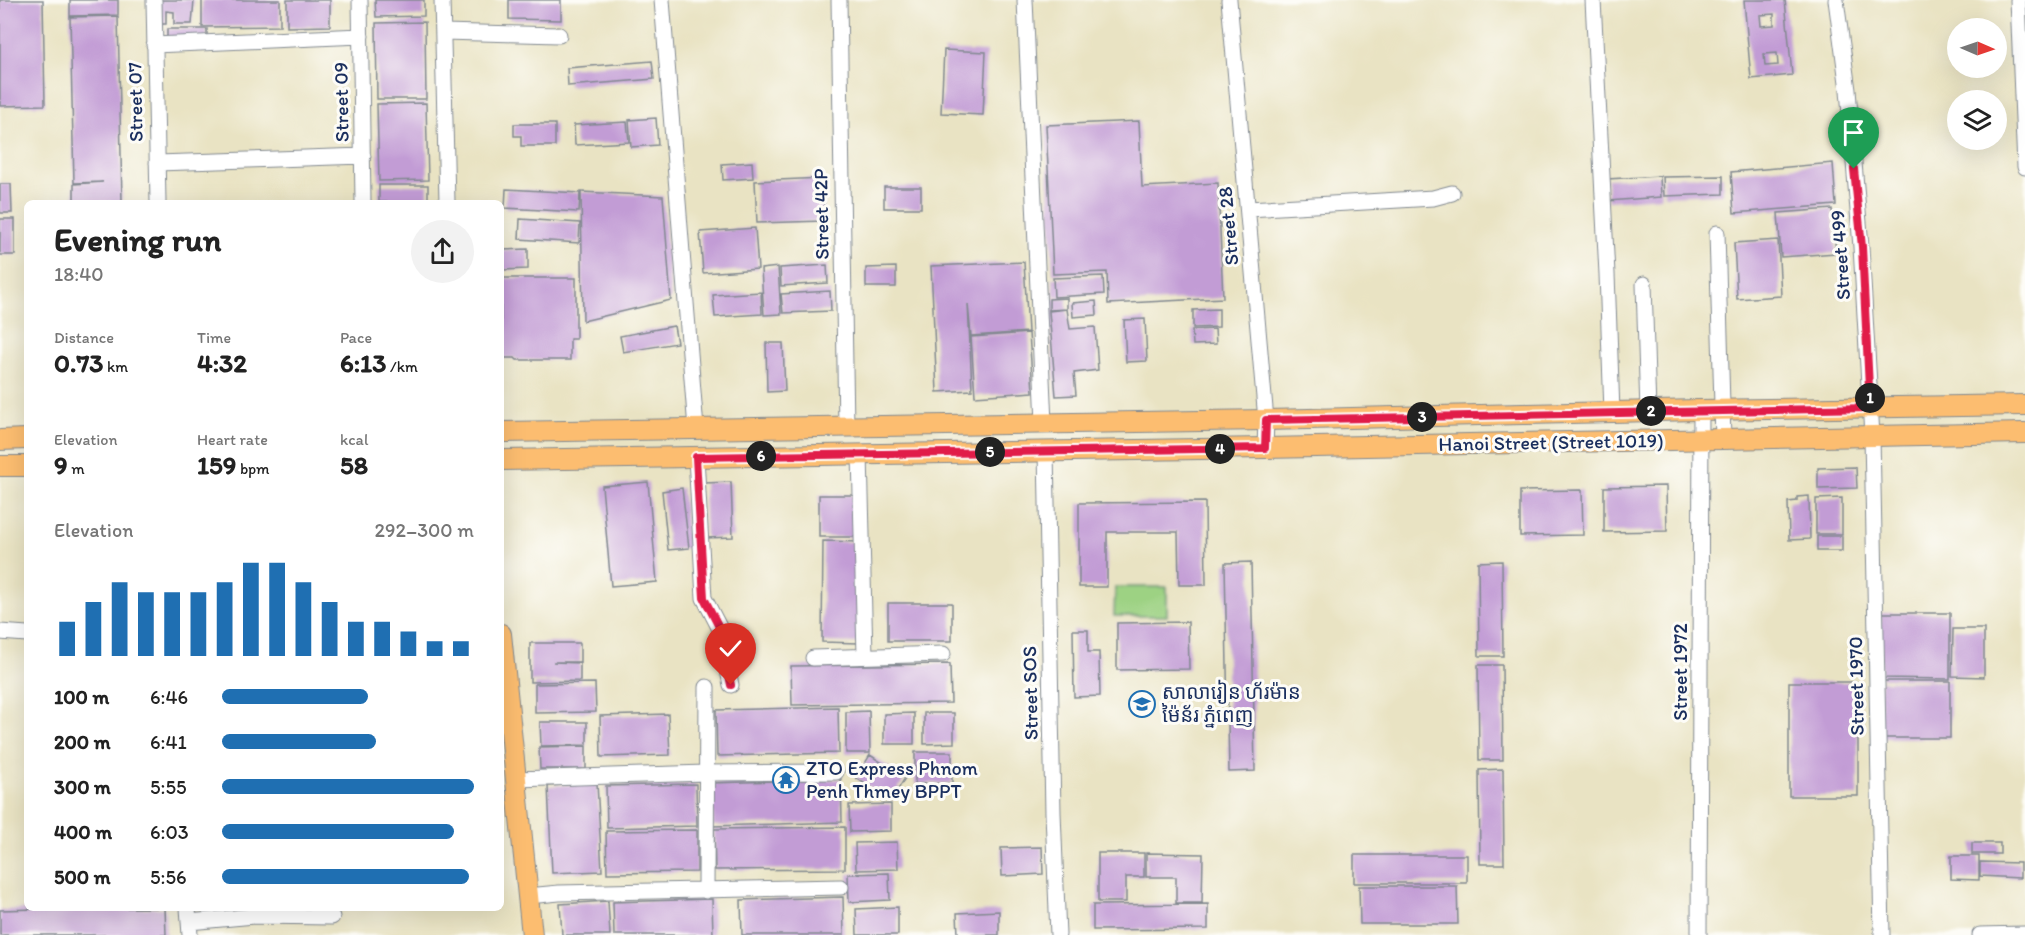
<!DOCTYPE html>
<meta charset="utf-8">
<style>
:root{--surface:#fff;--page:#f2f2f2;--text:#222;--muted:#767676;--accent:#1f6fb2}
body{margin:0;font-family:Itim,"Noto Sans Khmer",sans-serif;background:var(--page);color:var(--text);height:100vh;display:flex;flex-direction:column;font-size:22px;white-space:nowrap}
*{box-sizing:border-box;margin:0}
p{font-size:20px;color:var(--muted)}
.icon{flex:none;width:33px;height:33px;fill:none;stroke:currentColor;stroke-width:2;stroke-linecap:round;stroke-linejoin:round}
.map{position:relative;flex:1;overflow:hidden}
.details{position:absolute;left:24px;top:200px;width:480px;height:711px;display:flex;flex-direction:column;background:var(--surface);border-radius:9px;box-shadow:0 6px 24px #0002}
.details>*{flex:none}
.needle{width:39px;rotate:92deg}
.fabs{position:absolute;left:1947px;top:18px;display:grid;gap:12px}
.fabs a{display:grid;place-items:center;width:60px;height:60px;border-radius:50%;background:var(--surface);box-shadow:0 6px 24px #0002;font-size:30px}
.pin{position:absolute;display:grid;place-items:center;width:51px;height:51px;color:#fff;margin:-62px -26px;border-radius:50% 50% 50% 0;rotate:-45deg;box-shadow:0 0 6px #0007}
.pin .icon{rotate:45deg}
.km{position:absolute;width:30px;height:30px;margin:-15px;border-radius:50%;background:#222;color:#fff;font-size:16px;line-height:30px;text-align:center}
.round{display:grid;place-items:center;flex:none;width:63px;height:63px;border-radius:32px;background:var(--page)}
.summary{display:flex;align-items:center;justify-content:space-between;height:102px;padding:0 30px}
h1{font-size:33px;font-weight:700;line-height:45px}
.stats{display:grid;grid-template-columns:repeat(3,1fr);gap:9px;height:102px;padding:6px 30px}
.stats div{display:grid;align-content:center}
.stats b{font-size:26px;font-weight:700}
.stats small{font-size:16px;font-weight:400}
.stats p{font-size:16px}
.chart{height:168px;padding:12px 30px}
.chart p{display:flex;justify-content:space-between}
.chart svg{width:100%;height:108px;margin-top:6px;stroke:var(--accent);stroke-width:6}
ul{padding:0 30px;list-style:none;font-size:20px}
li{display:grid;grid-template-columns:96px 72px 1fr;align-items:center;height:45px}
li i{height:15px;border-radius:8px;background:var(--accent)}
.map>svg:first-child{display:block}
.pitch{fill:#9dd283;stroke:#5c8070;stroke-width:1.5}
.building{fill:#c29cd5;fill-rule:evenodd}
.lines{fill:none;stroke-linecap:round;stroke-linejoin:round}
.minor-casing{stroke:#828990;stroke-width:17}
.major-casing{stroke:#828990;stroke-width:22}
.minor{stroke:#fff;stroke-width:15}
.major{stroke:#fcbd6f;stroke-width:20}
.route-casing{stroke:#fff;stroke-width:12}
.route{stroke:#e11d48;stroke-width:8}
.labels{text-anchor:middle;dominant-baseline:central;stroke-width:6;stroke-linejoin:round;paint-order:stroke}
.street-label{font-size:20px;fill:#1b2f5e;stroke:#fdfcf7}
.poi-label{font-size:20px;fill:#1b2f5e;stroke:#fdfcf7;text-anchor:start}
</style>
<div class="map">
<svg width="2025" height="935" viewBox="0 0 2025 935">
<rect width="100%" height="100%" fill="#fdfcf7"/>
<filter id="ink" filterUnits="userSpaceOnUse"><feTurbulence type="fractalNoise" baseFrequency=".0167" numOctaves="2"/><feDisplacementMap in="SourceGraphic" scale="12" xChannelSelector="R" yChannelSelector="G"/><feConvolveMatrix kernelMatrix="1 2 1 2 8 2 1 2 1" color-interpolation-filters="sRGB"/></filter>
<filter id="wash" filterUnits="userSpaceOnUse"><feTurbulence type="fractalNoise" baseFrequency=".008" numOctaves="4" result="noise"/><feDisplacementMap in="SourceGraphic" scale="24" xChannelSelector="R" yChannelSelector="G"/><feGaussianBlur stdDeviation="1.35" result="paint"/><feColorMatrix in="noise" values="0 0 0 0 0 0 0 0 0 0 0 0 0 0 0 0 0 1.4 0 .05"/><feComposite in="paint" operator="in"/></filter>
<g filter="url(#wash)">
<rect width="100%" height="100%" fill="#e9e3c3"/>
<path class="pitch" d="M1115 587H1167V616H1114Z"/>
<g id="blocks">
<path class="building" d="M0 0H43L45 105 0 106Z
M70 0H118V15L70 16Z
M157 0H194L192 24H174V12L166 11V24H156Z
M202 0H280V26L202 27Z
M287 0H330V26L287 27Z
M375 0H424V16L376 17Z
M509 0H561V20L509 19Z
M1744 0H1785L1792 75 1751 79ZM1774 14V25L1761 26 1760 15ZM1777 53 1778 65 1765 66 1764 54Z
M118 16 122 202H74V184L103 182 74 183 70 17Z
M425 22 426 99H377L376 23Z
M167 29H207V38H167Z
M944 50 986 52 983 115 941 113Z
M652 61 654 79 568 86 567 68Z
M426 103 428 180 379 181 377 104Z
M656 118 658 145 631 147 629 120Z
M1139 121 1142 187 1218 183 1223 298 1108 304 1107 272 1053 274 1046 125Z
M627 122 629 142 575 145 574 125Z
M514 124H555V146H521V136H514Z
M752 162 753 178 723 180 722 164Z
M1833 163 1836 205 1734 213 1731 172Z
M1660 176 1661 197 1608 201 1607 179Z
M1723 176V194L1664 196 1663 177Z
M823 178 824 221 757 223 755 181Z
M0 184H11L12 213H0Z
M379 185H428V202H379Z
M884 187H921V208H884Z
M506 189 580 193 579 212 505 208Z
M581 192 663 196 671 300 583 321Z
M1832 209 1836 253 1781 257 1778 213Z
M0 219H15V255H0Z
M520 219 580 223 579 243 519 239Z
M755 228 758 269 703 273 700 232Z
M1778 240 1781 296 1737 299 1734 243Z
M528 249V269L501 270V250Z
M1024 262 1028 332 971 336 968 304 972 390 937 392 931 266Z
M827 265 828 283 781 286 780 268Z
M778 267 781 314 764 315 761 269Z
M896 267V287H866V268Z
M1103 276 1104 294 1054 297 1053 278Z
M501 278H576V339H570V360H517L515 358H501Z
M830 291 831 311 783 313 781 294Z
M761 292 762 314 715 317 713 295Z
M1067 298V309L1049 310V299Z
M1096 301 1097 315 1073 317 1072 303Z
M1067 309 1070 329 1095 327 1098 370 1074 373 1076 395 1056 396 1049 311Z
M1219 309V327L1193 328V310Z
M1145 319 1147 361 1126 362 1124 320Z
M674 326 677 343 623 352 620 336Z
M1215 329 1216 344 1193 345 1192 330Z
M1029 333 1033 392 975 396 971 337Z
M766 343H783L785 391 767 392Z
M1856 467 1857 488 1818 489V468Z
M648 482 657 582 611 586 602 486Z
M731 482 733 537 706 538 704 483Z
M1666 486 1667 531 1604 532V487Z
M682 488 689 548 668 550 662 491Z
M1582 490 1583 535 1520 536V491Z
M819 495H856V537H819Z
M1809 496 1810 539 1789 540 1788 502 1797 501V497Z
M1842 498V534H1816V499Z
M1205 502 1206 585H1179L1178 532H1107V587H1079V503Z
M1817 536H1842V551H1817Z
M823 541 860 542 859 643 822 642Z
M1502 561 1503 656H1479L1478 562Z
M1251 562 1255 771 1229 772 1225 563Z
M888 603H952V641H888Z
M1881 613H1950V679L1881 678Z
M1188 622 1189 669 1117 670V623Z
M1953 629H1984V677L1952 676Z
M1073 630H1088V652H1099L1100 696 1074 697Z
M530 643H580V662H553L580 663V681L530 682Z
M950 664 951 703 792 705 791 666Z
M1478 665H1502L1503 760H1479Z
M1880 681H1950V738H1880Z
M1789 682H1858V796H1789Z
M595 683 596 712 535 713V684Z
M838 707 839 753 717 756 716 710Z
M869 711 870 753H846V712Z
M914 713V744H884V714Z
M924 713H954V743L924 744Z
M668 714 670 755 601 757 600 716Z
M540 722H587V745L541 746Z
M586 746V769H540L539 747Z
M915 752H952V783L915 784Z
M870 755 905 778 891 801 856 778Z
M1503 769 1504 864H1480L1479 770Z
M841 779 842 822 713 826 712 783Z
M597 783 602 871 552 873 548 786Z
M696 784 697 826 607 828 606 786Z
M891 804V831L850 832 849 805Z
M845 827V869L715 870 714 829Z
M697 830V872L607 873 606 831Z
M897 842 898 869 856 870 855 843Z
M1972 843H2000V854H1972Z
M1042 847 1043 874 1002 876 1001 848Z
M1098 853H1144V877H1126V902H1098Z
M1146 853 1203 854 1202 903H1176V877H1146Z
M1354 855H1467V883H1354Z
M1951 856H1979V880L1951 879Z
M1980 862 2020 863V878L1980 876Z
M889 873 890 900 849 902 848 874Z
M1359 886H1457L1458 924H1360Z
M843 897 844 935H742L741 900Z
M712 899 713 935H614L613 902Z
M608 901 610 935H562L560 904Z
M1208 904V929L1093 930V905Z
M898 907V935H857L856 909Z
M79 908H165L166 935H0V910Z
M999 911V935H958L957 913Z"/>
</g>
</g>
<g filter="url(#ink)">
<use href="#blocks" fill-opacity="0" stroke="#828990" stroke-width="1.5"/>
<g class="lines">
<defs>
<path id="minor" d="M154 0 158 202
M360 0 363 202
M442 0 447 202
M662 0 696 429
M839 0 846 427
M1025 0 1044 423
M1229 0 1266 420 1265 448
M1593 0 1607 274 1612 412
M1836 0 1848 90 1861 247 1872 436 1882 935
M2018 0 2025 167
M443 32 559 35
M154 45 361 36
M157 163 363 156
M1248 209 1433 198 1452 193
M1717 233 1723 439
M1644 284 1648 412
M1046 451 1053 813 1058 935
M860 454 865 656
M696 457 704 598 719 627 731 685
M0 632 27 634
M813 658 943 654
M516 779 706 773 836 772
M706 891 707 687
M528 896 559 893 841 887
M188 908 190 935
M189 922 254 916 332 917
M1699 935 1701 410
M1980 935 2025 934"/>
<path id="major" d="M501 432 1266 420 1698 410 2025 405
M0 440 27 439
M501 460 1265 448 2025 433
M0 466H27
M501 634 532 935"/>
</defs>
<use href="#minor" class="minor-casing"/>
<use href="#major" class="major-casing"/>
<use href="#minor" class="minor"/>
<use href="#major" class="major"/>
</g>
</g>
<g class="lines" filter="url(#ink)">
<defs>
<path id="route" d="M731 685 719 627 704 598 696 457 1265 448 1266 420 1870 408 1862 247 1854 169"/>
</defs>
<use href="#route" class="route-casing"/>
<use href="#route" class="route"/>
</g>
<defs>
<symbol id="school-ring" viewBox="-11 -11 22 22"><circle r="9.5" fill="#fdfcf7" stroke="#1f6fb2" stroke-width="1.5"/><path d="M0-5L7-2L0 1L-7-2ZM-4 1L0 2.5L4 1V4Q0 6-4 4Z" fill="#1f6fb2"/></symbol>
<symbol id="temple-ring" viewBox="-11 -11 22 22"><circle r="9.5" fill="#fdfcf7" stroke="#1f6fb2" stroke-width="1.5"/><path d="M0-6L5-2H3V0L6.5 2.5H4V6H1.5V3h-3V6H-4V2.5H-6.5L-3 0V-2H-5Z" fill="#1f6fb2"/></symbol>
</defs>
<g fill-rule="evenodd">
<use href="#school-ring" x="1127" y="689" width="30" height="30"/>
<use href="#temple-ring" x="771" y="765" width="30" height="30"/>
</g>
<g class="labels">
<g class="street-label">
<text transform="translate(135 102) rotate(-91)">Street 07</text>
<text transform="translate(341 102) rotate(-91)">Street 09</text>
<text transform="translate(821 214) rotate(-91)">Street 42P</text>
<text transform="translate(1228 226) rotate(-95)">Street 28</text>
<text transform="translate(1840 255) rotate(-94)">Street 499</text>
<text transform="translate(1551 442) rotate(-1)">Hanoi Street (Street 1019)</text>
<text transform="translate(1680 672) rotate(-90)">Street 1972</text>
<text transform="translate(1856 686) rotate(-91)">Street 1970</text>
<text transform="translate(1030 693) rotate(-91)">Street SOS</text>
</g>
<g class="poi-label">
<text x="1162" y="692">សាលារៀន ហ័រម៉ាន<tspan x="1162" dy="23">ម៉ៃន័រ ភ្នំពេញ</tspan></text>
<text x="806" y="768">ZTO Express Phnom<tspan x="806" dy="23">Penh Thmey BPPT</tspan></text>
</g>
</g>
</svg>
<div class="fabs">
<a><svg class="needle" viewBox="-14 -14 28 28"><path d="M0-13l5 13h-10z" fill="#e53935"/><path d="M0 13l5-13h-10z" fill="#767676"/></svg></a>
<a><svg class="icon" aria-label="layers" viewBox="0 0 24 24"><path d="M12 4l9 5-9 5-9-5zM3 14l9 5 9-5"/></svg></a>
</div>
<div class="pin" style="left:1854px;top:169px;background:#1e9e55"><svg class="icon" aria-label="arrive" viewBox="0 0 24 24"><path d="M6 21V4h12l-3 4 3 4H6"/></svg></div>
<div class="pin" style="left:731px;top:685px;background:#d93025"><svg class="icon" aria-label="check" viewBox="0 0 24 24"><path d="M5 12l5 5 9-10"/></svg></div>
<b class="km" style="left:1870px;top:398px">1</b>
<b class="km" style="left:1651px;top:411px">2</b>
<b class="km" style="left:1422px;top:417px">3</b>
<b class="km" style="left:1220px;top:449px">4</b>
<b class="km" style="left:990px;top:452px">5</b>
<b class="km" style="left:761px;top:456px">6</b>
<section class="details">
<div class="summary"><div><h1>Evening run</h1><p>18:40</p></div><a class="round"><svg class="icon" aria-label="share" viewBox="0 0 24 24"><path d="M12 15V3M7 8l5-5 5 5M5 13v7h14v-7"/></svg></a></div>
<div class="stats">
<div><p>Distance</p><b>0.73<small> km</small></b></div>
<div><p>Time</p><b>4:32</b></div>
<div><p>Pace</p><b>6:13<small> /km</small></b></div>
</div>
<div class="stats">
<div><p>Elevation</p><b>9<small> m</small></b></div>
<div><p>Heart rate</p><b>159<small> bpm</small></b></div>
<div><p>kcal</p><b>58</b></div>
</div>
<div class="chart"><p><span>Elevation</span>292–300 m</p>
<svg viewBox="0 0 160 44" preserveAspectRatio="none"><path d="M5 44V30M15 44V22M25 44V14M35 44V18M45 44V18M55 44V18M65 44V14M75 44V6M85 44V6M95 44V14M105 44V22M115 44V30M125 44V30M135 44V34M145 44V38M155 44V38"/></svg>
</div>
<ul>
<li><b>100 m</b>6:46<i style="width:58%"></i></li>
<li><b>200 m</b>6:41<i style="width:61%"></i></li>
<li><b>300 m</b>5:55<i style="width:100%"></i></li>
<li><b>400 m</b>6:03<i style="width:92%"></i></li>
<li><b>500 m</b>5:56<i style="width:98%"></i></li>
</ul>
</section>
</div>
